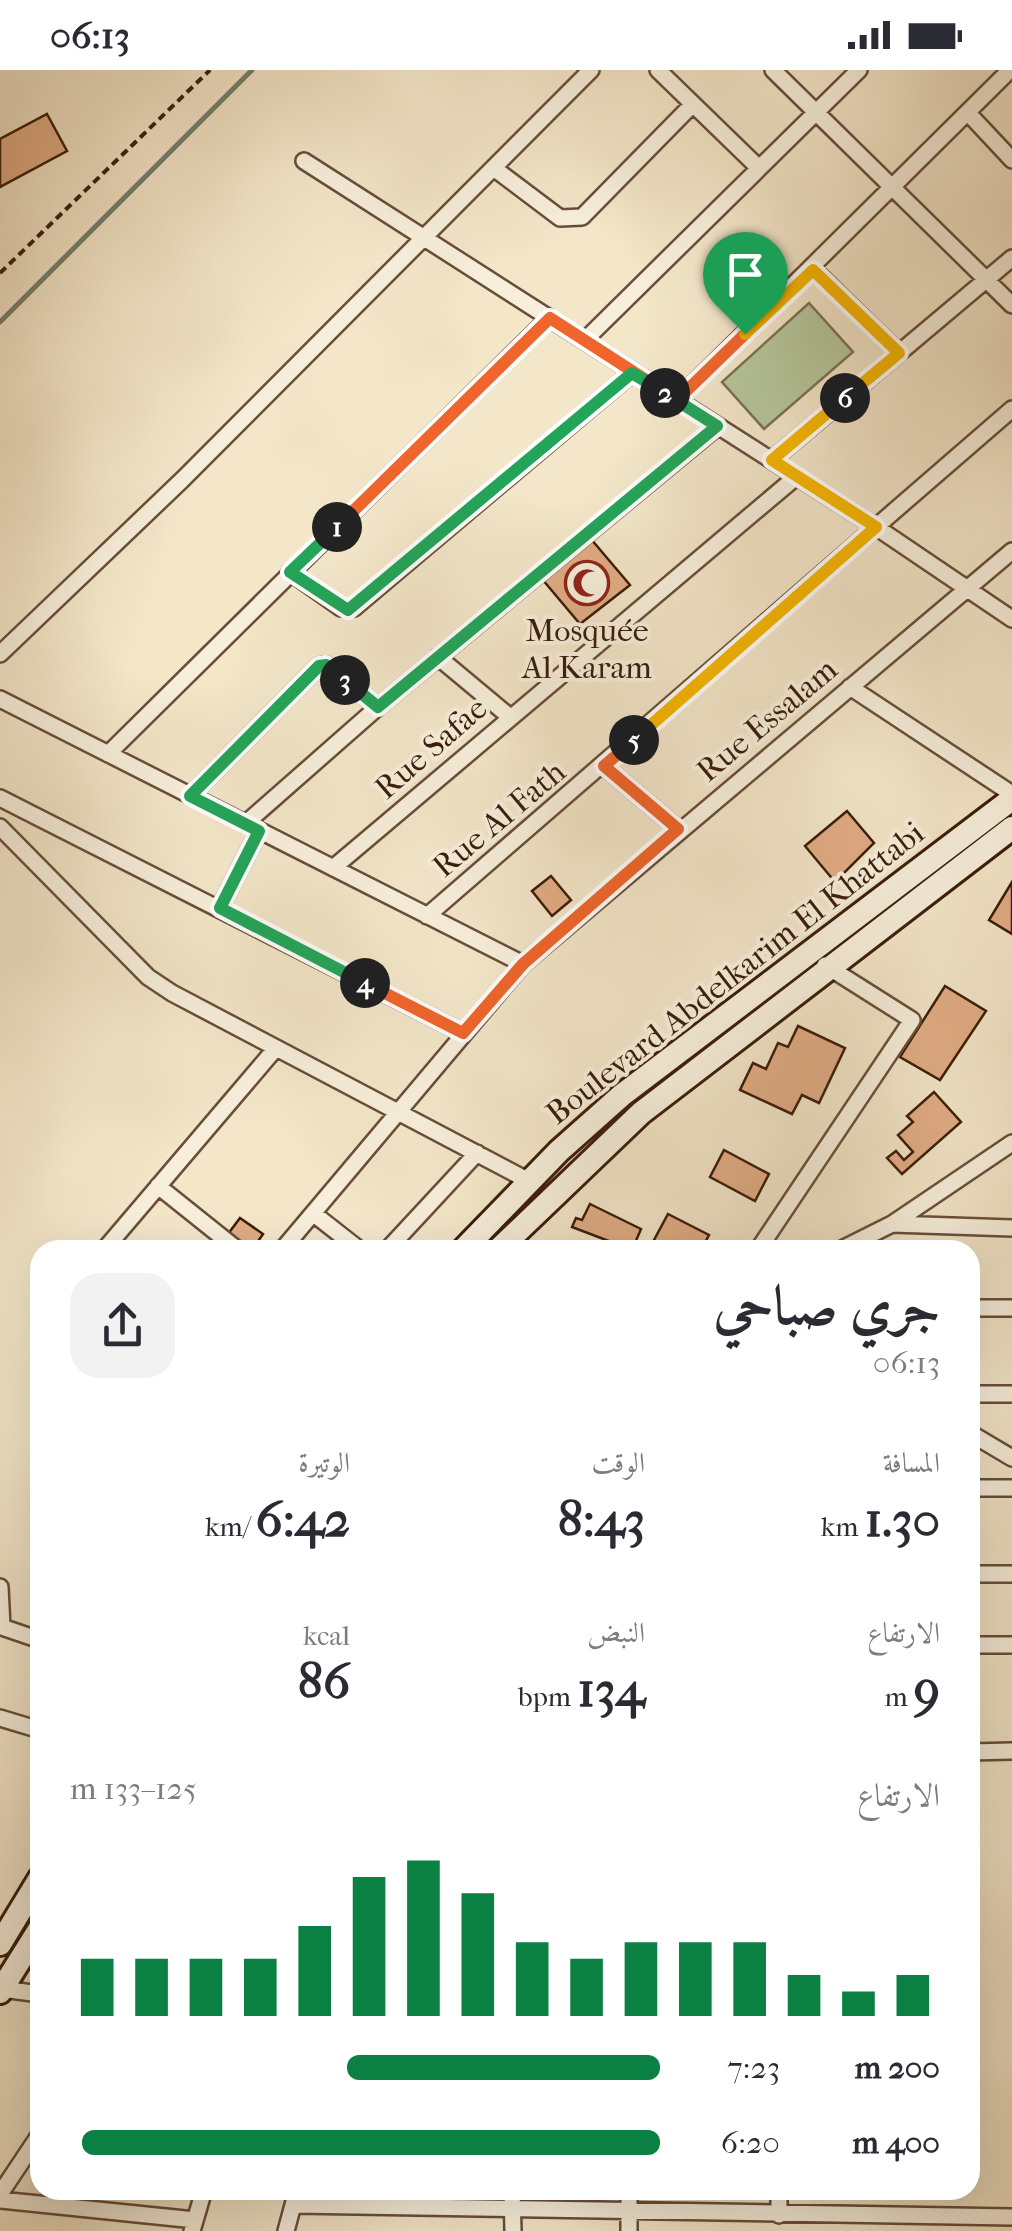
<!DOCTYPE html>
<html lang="ar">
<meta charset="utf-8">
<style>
:root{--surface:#fff;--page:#f2f2f3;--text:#2b2b33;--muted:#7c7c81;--accent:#0b8043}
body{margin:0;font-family:"IM FELL French Canon",Amiri,serif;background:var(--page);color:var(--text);direction:rtl;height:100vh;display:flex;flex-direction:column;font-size:38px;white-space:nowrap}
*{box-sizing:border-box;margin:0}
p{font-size:32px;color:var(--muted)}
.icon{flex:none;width:55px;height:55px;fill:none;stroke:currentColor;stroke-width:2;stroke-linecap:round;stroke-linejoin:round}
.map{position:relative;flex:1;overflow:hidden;direction:ltr}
.side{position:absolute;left:30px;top:1170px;width:950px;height:960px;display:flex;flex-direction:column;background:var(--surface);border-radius:30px;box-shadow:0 10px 40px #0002;direction:rtl}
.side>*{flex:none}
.pin{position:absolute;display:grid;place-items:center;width:85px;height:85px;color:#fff;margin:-102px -42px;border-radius:50% 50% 50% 0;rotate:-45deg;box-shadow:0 0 10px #0007}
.pin .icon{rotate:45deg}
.km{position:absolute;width:50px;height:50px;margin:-25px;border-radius:50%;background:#222;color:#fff;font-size:28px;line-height:50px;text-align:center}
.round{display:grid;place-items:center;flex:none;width:105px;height:105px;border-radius:30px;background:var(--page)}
.summary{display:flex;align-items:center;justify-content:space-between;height:170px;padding:0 40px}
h1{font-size:55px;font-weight:800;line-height:75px}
.figures{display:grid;grid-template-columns:repeat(3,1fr);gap:15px;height:170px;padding:10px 40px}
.figures div{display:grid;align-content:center}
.figures b{font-size:50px;font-weight:800}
.figures small{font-size:28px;font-weight:400}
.figures p{font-size:28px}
.chart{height:280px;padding:20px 40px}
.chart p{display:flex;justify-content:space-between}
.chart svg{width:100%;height:180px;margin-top:10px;stroke:var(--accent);stroke-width:6}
ul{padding:0 40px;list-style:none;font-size:32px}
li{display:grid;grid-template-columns:160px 120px 1fr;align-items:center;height:75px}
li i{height:25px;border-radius:12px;background:var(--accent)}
.status{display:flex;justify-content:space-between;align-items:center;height:70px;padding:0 50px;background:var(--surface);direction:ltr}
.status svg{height:28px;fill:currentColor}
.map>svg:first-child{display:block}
.green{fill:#b5c69b;stroke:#787152;stroke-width:2.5}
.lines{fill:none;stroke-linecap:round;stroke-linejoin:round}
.stream{stroke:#747e70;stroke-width:5}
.building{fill:#e1ac85;stroke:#3a1c08;stroke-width:2.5}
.street-casing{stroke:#684e38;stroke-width:20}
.secondary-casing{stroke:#3a1c08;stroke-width:28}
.path{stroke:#3a1c08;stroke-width:4;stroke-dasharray:8 5;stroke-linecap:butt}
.street{stroke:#f7efdc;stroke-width:15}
.secondary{stroke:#f7efdc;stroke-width:22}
.split-1-casing{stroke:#fff;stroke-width:20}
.split-2-casing{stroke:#fff;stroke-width:20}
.split-3-casing{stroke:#fff;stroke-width:20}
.split-4-casing{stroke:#fff;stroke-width:20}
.split-5-casing{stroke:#fff;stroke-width:20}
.split-6-casing{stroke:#fff;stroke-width:20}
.split-7-casing{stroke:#fff;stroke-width:20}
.split-1{stroke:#f0652b;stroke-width:12}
.split-2{stroke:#22a559;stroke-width:12}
.split-3{stroke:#22a559;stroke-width:12}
.split-4{stroke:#22a559;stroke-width:12}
.split-5{stroke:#f0652b;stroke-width:12}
.split-6{stroke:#f5b400;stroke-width:12}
.split-7{stroke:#f5b400;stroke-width:12}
.labels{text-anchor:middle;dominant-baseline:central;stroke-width:8;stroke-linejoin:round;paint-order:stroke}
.poi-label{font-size:32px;fill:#3a1c08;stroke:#f7efdc}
.street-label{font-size:32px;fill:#3a1c08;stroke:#f7efdc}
</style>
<div class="status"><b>06:13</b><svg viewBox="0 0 49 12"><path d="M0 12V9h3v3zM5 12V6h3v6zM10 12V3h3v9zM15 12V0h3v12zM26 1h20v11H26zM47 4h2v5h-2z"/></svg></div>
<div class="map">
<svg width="1012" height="2161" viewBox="0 0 1012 2161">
<rect width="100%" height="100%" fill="#f3e6c9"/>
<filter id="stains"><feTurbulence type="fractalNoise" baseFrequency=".002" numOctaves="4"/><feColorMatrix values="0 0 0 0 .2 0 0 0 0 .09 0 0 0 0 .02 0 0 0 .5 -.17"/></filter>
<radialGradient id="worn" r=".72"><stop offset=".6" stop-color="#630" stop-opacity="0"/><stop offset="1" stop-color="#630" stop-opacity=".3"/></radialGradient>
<path class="green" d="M809 233 853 282 764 359 722 312Z"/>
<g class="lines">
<path class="stream" d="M0 252 252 0"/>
</g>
<path class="building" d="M47 44 67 81 0 117V69Z
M591 469 630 515 580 554 542 509Z
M847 741 874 773 835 812 805 776Z
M551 806 571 830 552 846 532 821Z
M1012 812V864L989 850Z
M945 916 986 941 940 1010 900 987Z
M798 956 845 978 819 1033 802 1025 792 1044 740 1020 753 993 766 999 778 973 788 977Z
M934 1022 961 1052 902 1104 887 1088 896 1081 904 1090 913 1082 898 1065 913 1052 907 1046Z
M724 1080 769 1104 755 1131 710 1107Z
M590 1134 641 1159 632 1180 572 1157 576 1148 582 1150Z
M668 1144 709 1165 701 1180H672L654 1170Z
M240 1148 263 1164 252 1180 228 1164Z"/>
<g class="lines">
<defs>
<path id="street" d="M658 0 759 98
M773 0 1012 235
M969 44 1012 90
M304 91 876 457 1012 549
M495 99 560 148 582 147 692 35
M813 199 899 283
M585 270 859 0
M677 330 1010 0
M772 390 1012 188
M290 502 341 538H354L632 303
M0 584 182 410 591 0
M438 587 510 647
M850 617 1012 724
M0 629 523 894
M108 684 549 248
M604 696 678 759
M190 726 319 596 326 595 378 637
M0 728 463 963
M245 754 378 637 717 357
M0 757 148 907 172 923 529 1111
M333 798 796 407
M220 838 259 761
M427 846 1012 339
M158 1116 238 1180
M314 1144 360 1180
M892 1154 1012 1158
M104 1180 276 978
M282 1180 523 894 1012 481
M387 1180 477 1083
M758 1180 912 950 825 895
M840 1180 892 1154 1012 1073
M970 1238H1012
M970 1324H1012
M970 1363 1012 1388
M970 1418H1012
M970 1504H1012
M0 1517 2 1557 40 1570
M970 1575H1012
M0 1648 40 1660
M970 1682 1012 1681
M2 1919 40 1924
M512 2120 513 2161
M779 2120V2145
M0 2124 40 2064
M0 2130 195 2150
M294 2135 1012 2147
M192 2161 204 2120
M286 2161 297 2120
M629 2161V2120"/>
<path id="secondary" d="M463 1180 559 1081 622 1025 1012 729
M498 1180 641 1043 1012 758
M0 1874 40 1808
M0 1922 40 1858"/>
</defs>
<use href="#street" class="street-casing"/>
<use href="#secondary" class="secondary-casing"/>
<path class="path" d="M0 203 210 0"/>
<use href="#street" class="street"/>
<use href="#secondary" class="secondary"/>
</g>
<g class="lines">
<defs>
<path id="split-1" d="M337 457 550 248 677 330 745 264"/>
<path id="split-2" d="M337 457 290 502 348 540 632 303 665 323"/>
<path id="split-3" d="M345 610 378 637 717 356 665 323"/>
<path id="split-4" d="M345 610 326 595 319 596 190 726 259 761 220 838 365 913"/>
<path id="split-5" d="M365 913 463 963 523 894 678 759 604 696 634 670"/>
<path id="split-6" d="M634 670 876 457 772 390 845 328"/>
<path id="split-7" d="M745 264 813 200 899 283 845 328"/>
</defs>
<use href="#split-1" class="split-1-casing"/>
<use href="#split-2" class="split-2-casing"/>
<use href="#split-3" class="split-3-casing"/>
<use href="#split-4" class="split-4-casing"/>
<use href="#split-5" class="split-5-casing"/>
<use href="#split-6" class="split-6-casing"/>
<use href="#split-7" class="split-7-casing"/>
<use href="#split-1" class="split-1"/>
<use href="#split-2" class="split-2"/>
<use href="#split-3" class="split-3"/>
<use href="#split-4" class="split-4"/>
<use href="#split-5" class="split-5"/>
<use href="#split-6" class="split-6"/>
<use href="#split-7" class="split-7"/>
</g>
<defs>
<symbol id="mosque-ring" viewBox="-11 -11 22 22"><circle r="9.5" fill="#f7efdc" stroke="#8f2418" stroke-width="1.5"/><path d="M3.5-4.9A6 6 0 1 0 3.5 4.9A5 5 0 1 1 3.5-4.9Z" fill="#8f2418"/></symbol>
</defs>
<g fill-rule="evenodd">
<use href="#mosque-ring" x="562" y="488" width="50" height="50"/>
</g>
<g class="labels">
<g class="poi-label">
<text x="587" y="560">Mosquée<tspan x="587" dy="37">Al Karam</tspan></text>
</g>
<g class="street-label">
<text transform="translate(767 650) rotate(-40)">Rue Essalam</text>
<text transform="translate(431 678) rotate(-41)">Rue Safae</text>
<text transform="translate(499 749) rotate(-40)">Rue Al Fath</text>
<text transform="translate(735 903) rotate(-38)">Boulevard Abdelkarim El Khattabi</text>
</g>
</g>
<rect width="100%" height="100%" filter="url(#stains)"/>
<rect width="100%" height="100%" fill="url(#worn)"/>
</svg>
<div class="pin" style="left:745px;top:264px;background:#1e9e55"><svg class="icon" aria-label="arrive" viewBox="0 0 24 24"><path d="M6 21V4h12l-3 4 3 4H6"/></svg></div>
<b class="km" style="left:337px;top:457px">1</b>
<b class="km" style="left:665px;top:323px">2</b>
<b class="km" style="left:345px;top:610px">3</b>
<b class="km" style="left:365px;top:913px">4</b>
<b class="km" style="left:634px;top:670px">5</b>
<b class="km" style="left:845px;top:328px">6</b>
<section class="side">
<div class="summary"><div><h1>جري صباحي</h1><p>06:13</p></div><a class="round"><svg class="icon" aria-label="share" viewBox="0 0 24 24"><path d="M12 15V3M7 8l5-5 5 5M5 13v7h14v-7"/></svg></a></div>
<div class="figures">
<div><p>المسافة</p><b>1.30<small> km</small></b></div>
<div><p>الوقت</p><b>8:43</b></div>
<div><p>الوتيرة</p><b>6:42<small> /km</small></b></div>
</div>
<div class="figures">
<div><p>الارتفاع</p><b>9<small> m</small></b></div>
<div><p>النبض</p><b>134<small> bpm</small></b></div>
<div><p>kcal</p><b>86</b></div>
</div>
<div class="chart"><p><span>الارتفاع</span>125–133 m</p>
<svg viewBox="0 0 160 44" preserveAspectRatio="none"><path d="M5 44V30M15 44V30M25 44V30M35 44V30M45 44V22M55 44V10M65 44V6M75 44V14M85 44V26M95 44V30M105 44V26M115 44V26M125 44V26M135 44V34M145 44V38M155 44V34"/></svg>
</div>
<ul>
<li><b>200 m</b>7:23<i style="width:53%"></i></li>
<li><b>400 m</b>6:20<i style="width:98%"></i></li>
</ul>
</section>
</div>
